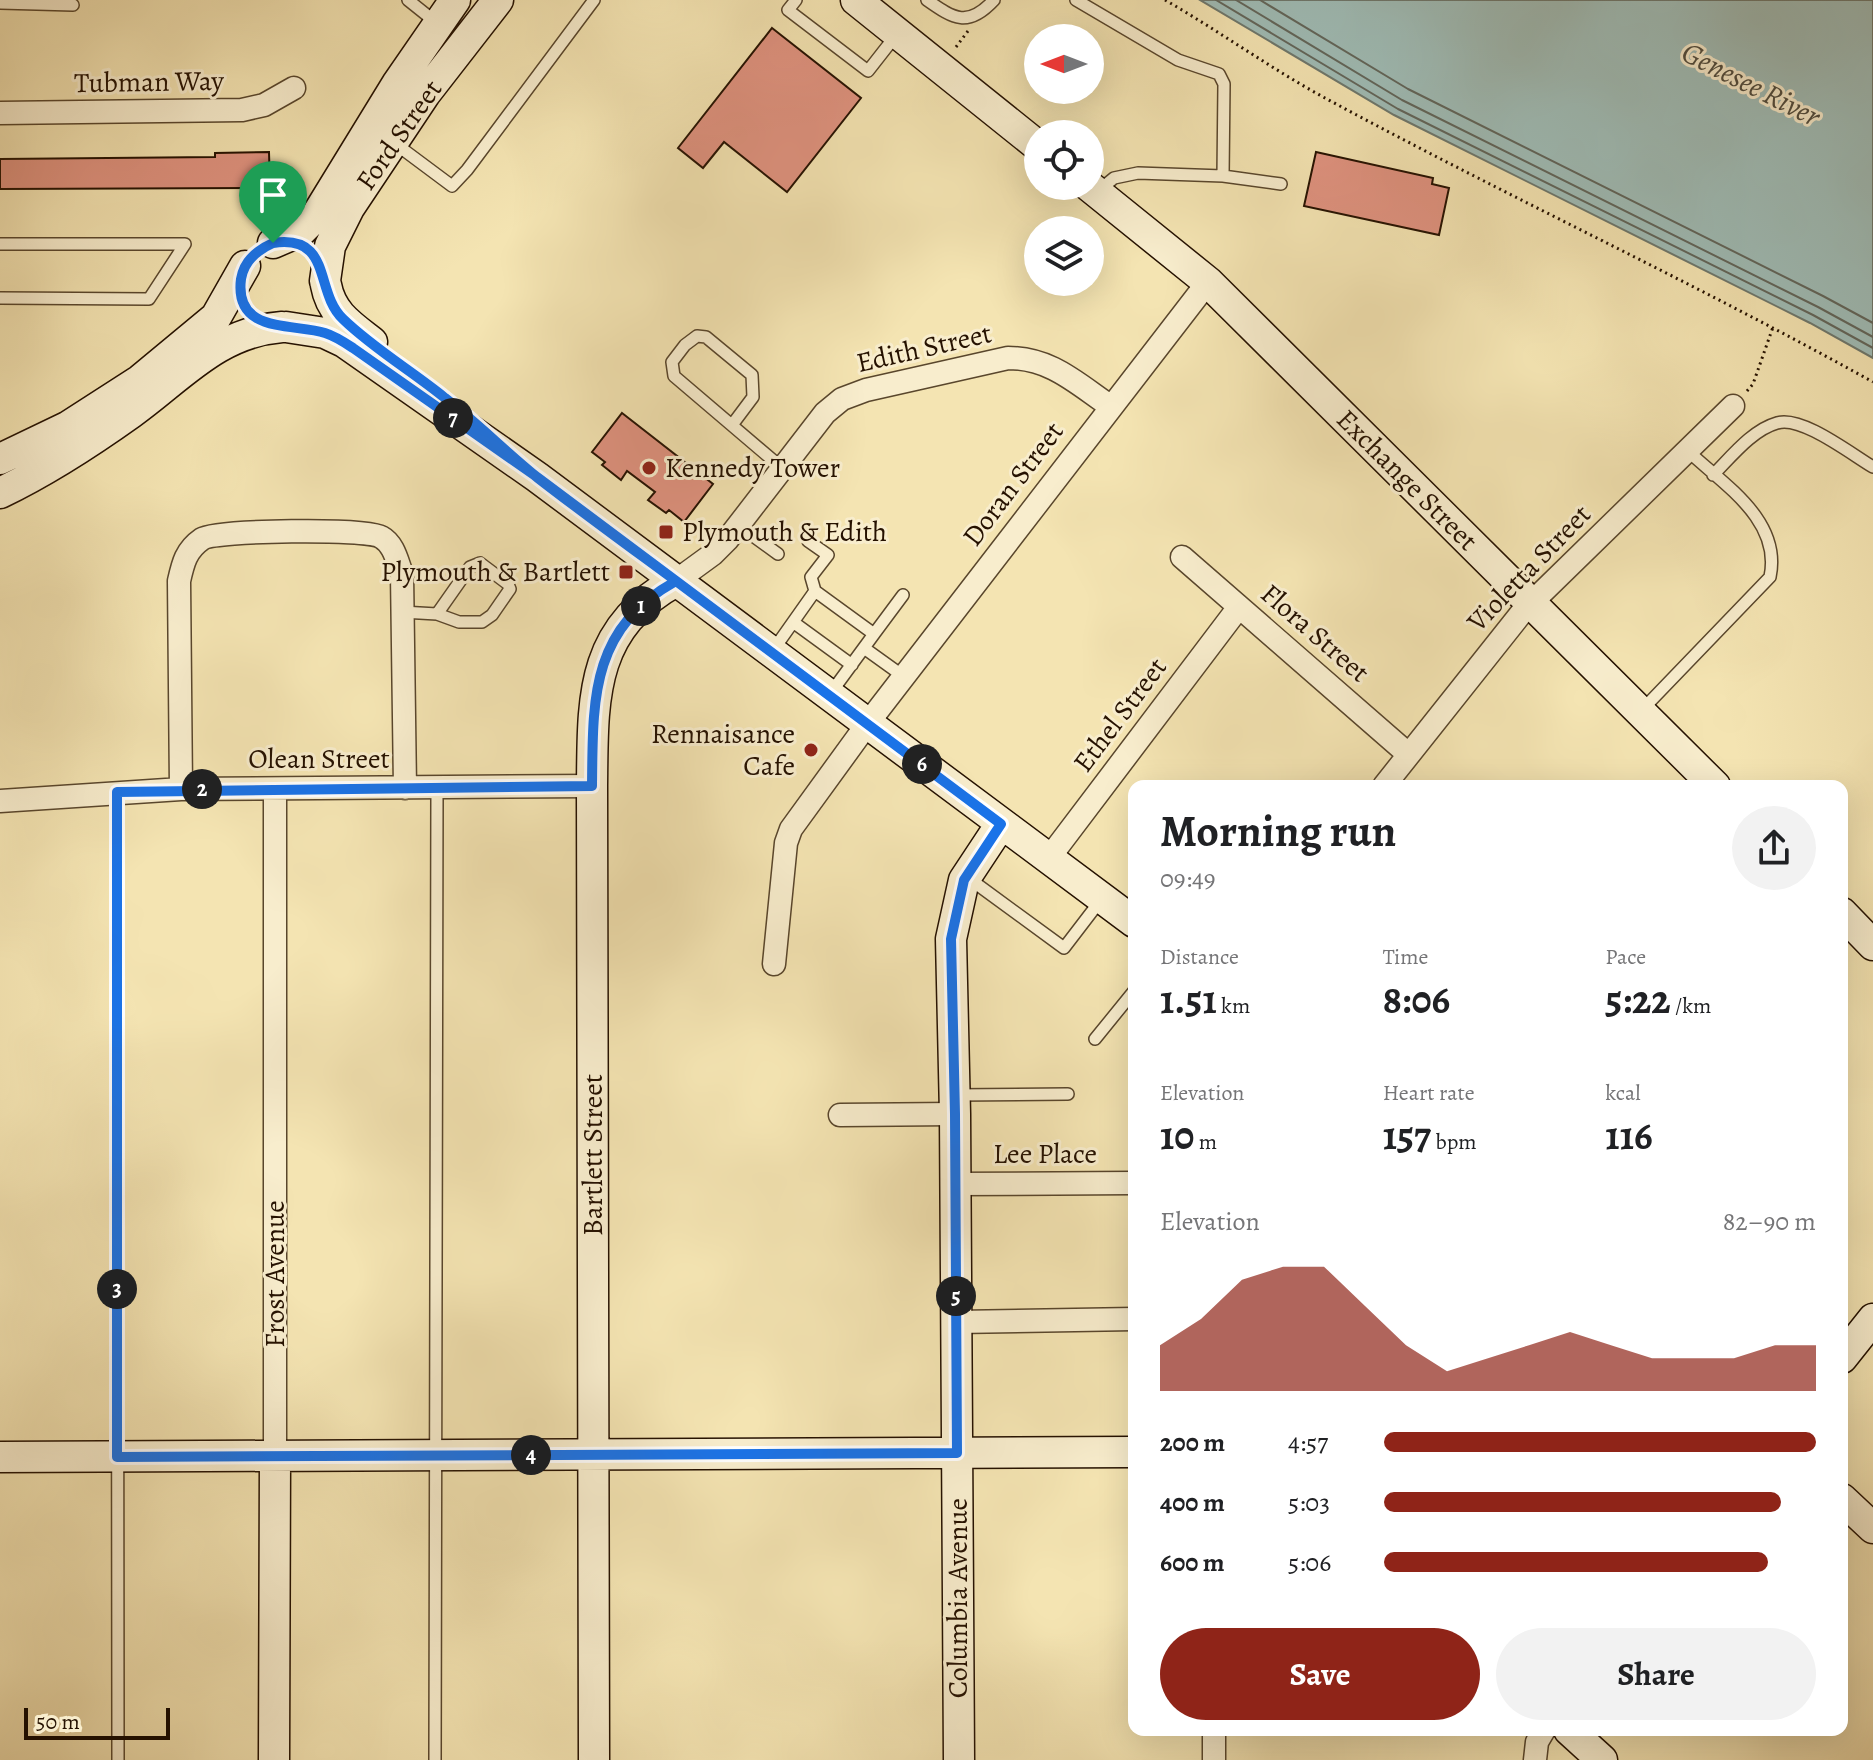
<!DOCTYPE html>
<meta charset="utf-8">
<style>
:root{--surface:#fff;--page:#f2f2f2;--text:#202124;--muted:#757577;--accent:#8f2418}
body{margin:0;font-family:Alegreya,serif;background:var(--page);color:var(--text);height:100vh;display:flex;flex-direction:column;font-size:30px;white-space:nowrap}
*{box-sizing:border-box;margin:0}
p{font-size:26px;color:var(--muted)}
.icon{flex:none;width:44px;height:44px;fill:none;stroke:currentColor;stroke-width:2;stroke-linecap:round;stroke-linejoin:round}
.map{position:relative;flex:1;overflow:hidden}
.drawer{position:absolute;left:1128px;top:780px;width:720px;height:956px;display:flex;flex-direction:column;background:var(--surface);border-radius:16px;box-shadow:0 8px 32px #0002}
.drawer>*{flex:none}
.needle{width:52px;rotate:270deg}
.fabs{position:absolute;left:1024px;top:24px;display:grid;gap:16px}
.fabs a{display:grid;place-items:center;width:80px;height:80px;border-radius:50%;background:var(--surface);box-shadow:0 8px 32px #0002;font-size:40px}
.scale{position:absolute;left:24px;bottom:20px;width:146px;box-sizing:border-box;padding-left:8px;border:4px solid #251100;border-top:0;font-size:22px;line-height:28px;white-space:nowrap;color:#251100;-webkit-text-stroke:6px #f8edcd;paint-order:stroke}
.pin{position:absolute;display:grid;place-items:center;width:68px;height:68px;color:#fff;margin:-82px -34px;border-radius:50% 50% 50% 0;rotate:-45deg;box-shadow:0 0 8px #0007}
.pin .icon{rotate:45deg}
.km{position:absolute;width:40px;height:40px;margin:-20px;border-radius:50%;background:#222;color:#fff;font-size:22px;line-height:40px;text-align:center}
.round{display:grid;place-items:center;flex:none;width:84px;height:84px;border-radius:42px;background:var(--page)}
.overview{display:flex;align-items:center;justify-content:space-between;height:136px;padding:0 32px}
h1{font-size:44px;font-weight:700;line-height:60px}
.stats{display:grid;grid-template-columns:repeat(3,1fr);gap:12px;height:136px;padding:8px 32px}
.stats div{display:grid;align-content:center}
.stats b{font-size:40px;font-weight:700}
.stats small{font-size:22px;font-weight:400}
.stats p{font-size:22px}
.chart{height:224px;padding:16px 32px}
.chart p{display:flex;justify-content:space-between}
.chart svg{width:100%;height:144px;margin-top:8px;fill:var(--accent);opacity:.7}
.primary-button{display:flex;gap:16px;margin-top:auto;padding:16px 32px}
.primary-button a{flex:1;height:92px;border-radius:48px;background:var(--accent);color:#fff;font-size:32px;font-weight:700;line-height:92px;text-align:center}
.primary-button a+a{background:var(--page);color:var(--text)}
ul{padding:0 32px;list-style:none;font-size:26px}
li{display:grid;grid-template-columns:128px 96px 1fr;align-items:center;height:60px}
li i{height:20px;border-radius:10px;background:var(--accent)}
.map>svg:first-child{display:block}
.water{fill:#9fbcb6;stroke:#6e786d;stroke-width:2}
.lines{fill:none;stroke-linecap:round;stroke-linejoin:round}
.shore{stroke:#62665b;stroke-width:2}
.building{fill:#df927f;stroke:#251100;stroke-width:2}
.lane-casing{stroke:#59462c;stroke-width:14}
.street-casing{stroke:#59462c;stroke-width:25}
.secondary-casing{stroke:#251100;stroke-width:33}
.path{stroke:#251100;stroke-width:3;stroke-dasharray:2 4;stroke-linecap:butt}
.lane{stroke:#f8edcd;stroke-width:11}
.street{stroke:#f8edcd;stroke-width:22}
.secondary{stroke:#f8edcd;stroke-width:30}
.route-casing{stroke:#fff;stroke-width:16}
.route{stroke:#1a73e8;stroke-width:10}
.poi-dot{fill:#8f2418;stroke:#f8edcd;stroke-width:3}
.labels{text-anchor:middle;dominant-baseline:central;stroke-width:6;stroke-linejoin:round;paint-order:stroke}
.street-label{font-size:28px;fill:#251100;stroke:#f8edcd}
.poi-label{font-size:28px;fill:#251100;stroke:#f8edcd;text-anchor:start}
.water-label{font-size:30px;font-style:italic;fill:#504d40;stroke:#f8edcd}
</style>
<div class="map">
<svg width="1873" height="1760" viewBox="0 0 1873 1760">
<rect width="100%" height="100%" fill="#f4e4b2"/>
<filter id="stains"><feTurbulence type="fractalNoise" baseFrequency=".0025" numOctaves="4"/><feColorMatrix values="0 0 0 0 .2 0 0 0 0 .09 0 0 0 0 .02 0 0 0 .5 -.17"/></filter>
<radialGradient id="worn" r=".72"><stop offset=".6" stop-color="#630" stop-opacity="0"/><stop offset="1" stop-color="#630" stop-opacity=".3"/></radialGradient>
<path class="water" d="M1200 0H1873V358L1810 323 1394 115Z"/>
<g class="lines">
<path class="shore" d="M1216 0 1398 109 1813 315 1873 348
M1236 0 1402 100 1818 307 1873 337
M1260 0 1408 89 1823 296 1873 323"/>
</g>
<path class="building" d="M772 28 861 98 787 192 724 142 703 168 678 148Z
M269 152 270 188 0 189V159L215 157V153Z
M1316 152 1433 178 1432 184 1449 188 1439 235 1304 206Z
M622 413 713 484 684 522 669 510 666 513 648 500 655 492 627 471 621 480 602 465 605 462 592 452Z"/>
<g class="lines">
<defs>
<path id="lane" d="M408 0 438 24
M796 0 788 10 868 71 897 34
M927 0C954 19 968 28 994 0
M1076 0 1178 60 1219 74 1224 84 1223 176
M0 3 73 5
M393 142 452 186 467 170 594 0
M1097 192 1114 178 1138 173 1223 176 1281 184
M0 244H185L149 299 0 298
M732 425 753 397 752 375 706 337 697 336 685 345 672 362 674 376 782 468
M1713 475C1731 457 1752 430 1777 423 1801 415 1851 454 1873 467
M738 525 778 554
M808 541 828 555 811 577 815 591
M402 612 437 614 459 622H482L492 615 510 589 508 584 480 563 470 567 437 614
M793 622 852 665
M874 634 903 595
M864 648 903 676
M774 649 815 591 874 634 830 694
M1641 711 1770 577C1782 520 1724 485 1688 451
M117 792 118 1760
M967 877 1064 948 1100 901
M1095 1039 1134 991
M956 1095 1068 1094
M435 1760 437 788"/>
<path id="street" d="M0 113 242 110 264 105 294 88
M1182 557 1408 754
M676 581 713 554 727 540 825 413 842 399 866 390 1008 358C1051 358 1076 383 1110 406
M1384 786 1523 611 1733 406
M181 789 179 581C183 563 186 550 202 539 216 530 367 528 381 537 394 544 397 561 402 574L405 788
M0 801 181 789 592 786
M1049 858 1239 607
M774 964 786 843 791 829 868 723 1208 282
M840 1115 955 1114
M955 1184 1134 1183
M957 1322 1134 1319
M275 1456V789
M1214 1730V1760
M1535 1760 1537 1742 1544 1730"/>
<path id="secondary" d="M856 0 1038 146
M1089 186 1208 282 1715 786
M273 243 301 231 316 216 397 84 455 0
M325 281 330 246 349 208 425 94 498 0
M326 285C331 313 350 325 372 342
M286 327 325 333 344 342 537 477 1134 922
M0 459 67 427 140 380 216 317 245 266
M0 493C46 471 89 443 131 413 180 378 217 332 282 327
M1842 913 1873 945
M1842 1358 1873 1319
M0 1457 1134 1452
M1842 1499 1873 1528
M1569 1730 1602 1760
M274 1760 275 1456
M594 1760 592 786C593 699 589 629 676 581
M959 1760 955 1114 951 939 964 880 1001 824"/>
</defs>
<use href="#lane" class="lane-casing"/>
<use href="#street" class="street-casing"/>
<use href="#secondary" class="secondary-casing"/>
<path class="path" d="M1165 0C1219 31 1270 68 1325 98 1506 196 1693 282 1873 382
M956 47 968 31
M1747 391 1753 384 1773 327"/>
<use href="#lane" class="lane"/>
<use href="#street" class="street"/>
<use href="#secondary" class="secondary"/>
</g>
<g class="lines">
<defs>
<path id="route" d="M273 243C333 234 314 292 343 319 374 349 412 371 445 398 477 423 506 452 538 478 583 513 630 547 676 581 590 629 593 699 592 786L117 792V1457L957 1453 955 1114 951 939 964 880 1001 824 537 477 353 348C344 342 335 336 325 333 293 323 234 334 241 279 244 261 257 250 273 243"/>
</defs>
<use href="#route" class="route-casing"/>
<use href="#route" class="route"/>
</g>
<g class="poi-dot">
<circle cx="649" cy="468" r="8"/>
<rect x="658" y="524" width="16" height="16" rx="4"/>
<rect x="618" y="564" width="16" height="16" rx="4"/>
<circle cx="811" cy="750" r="8"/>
</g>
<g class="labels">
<g class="street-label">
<text transform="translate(149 82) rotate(-1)">Tubman Way</text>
<text transform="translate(399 135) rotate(-55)">Ford Street</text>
<text transform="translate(924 348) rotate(-13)">Edith Street</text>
<text transform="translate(1407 480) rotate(45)">Exchange Street</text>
<text transform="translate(1013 484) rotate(-53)">Doran Street</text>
<text transform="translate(1529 568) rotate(-46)">Violetta Street</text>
<text transform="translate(1315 633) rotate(41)">Flora Street</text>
<text transform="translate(1120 715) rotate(-53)">Ethel Street</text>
<text x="319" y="759">Olean Street</text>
<text x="1045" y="1154">Lee Place</text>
<text transform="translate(593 1155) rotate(-90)">Bartlett Street</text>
<text transform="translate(275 1274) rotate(-90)">Frost Avenue</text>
<text transform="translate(958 1598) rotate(-90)">Columbia Avenue</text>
</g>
<g class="poi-label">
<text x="665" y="468">Kennedy Tower</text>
<text x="682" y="532">Plymouth &amp; Edith</text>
<text x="610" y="572" text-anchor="end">Plymouth &amp; Bartlett</text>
<text x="795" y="734" text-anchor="end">Rennaisance<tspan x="795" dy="32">Cafe</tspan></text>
</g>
<g class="water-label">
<text transform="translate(1751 84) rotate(27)">Genesee River</text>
</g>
</g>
<rect width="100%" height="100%" filter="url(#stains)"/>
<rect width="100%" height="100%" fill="url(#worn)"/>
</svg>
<div class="fabs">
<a><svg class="needle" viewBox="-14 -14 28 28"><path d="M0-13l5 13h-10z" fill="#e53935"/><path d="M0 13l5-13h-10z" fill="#757577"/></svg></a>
<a><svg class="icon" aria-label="locate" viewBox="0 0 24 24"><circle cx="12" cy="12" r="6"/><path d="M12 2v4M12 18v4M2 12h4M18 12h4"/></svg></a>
<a><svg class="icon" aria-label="layers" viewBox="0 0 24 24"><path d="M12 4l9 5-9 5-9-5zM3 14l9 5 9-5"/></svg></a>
</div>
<div class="scale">50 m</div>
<div class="pin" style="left:273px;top:243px;background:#1e9e55"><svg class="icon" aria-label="arrive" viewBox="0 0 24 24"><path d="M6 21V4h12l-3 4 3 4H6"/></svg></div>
<b class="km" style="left:641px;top:606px">1</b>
<b class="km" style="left:202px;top:789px">2</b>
<b class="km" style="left:117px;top:1289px">3</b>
<b class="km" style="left:531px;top:1455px">4</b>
<b class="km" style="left:956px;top:1296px">5</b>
<b class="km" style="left:922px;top:764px">6</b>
<b class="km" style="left:453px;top:418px">7</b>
<section class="drawer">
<div class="overview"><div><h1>Morning run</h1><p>09:49</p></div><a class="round"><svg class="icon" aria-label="share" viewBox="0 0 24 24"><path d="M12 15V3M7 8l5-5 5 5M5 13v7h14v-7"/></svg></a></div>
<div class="stats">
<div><p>Distance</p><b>1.51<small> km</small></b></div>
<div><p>Time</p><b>8:06</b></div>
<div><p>Pace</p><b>5:22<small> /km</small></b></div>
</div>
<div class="stats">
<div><p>Elevation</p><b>10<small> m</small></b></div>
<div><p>Heart rate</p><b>157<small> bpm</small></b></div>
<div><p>kcal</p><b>116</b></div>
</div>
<div class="chart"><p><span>Elevation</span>82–90 m</p>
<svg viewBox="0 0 160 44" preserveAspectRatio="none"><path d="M0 44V30L10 22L20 10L30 6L40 6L50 18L60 30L70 38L80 34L90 30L100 26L110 30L120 34L130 34L140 34L150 30L160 30V44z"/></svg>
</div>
<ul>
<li><b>200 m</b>4:57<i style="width:100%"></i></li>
<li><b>400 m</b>5:03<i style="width:92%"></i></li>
<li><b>600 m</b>5:06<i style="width:89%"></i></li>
</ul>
<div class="primary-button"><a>Save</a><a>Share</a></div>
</section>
</div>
